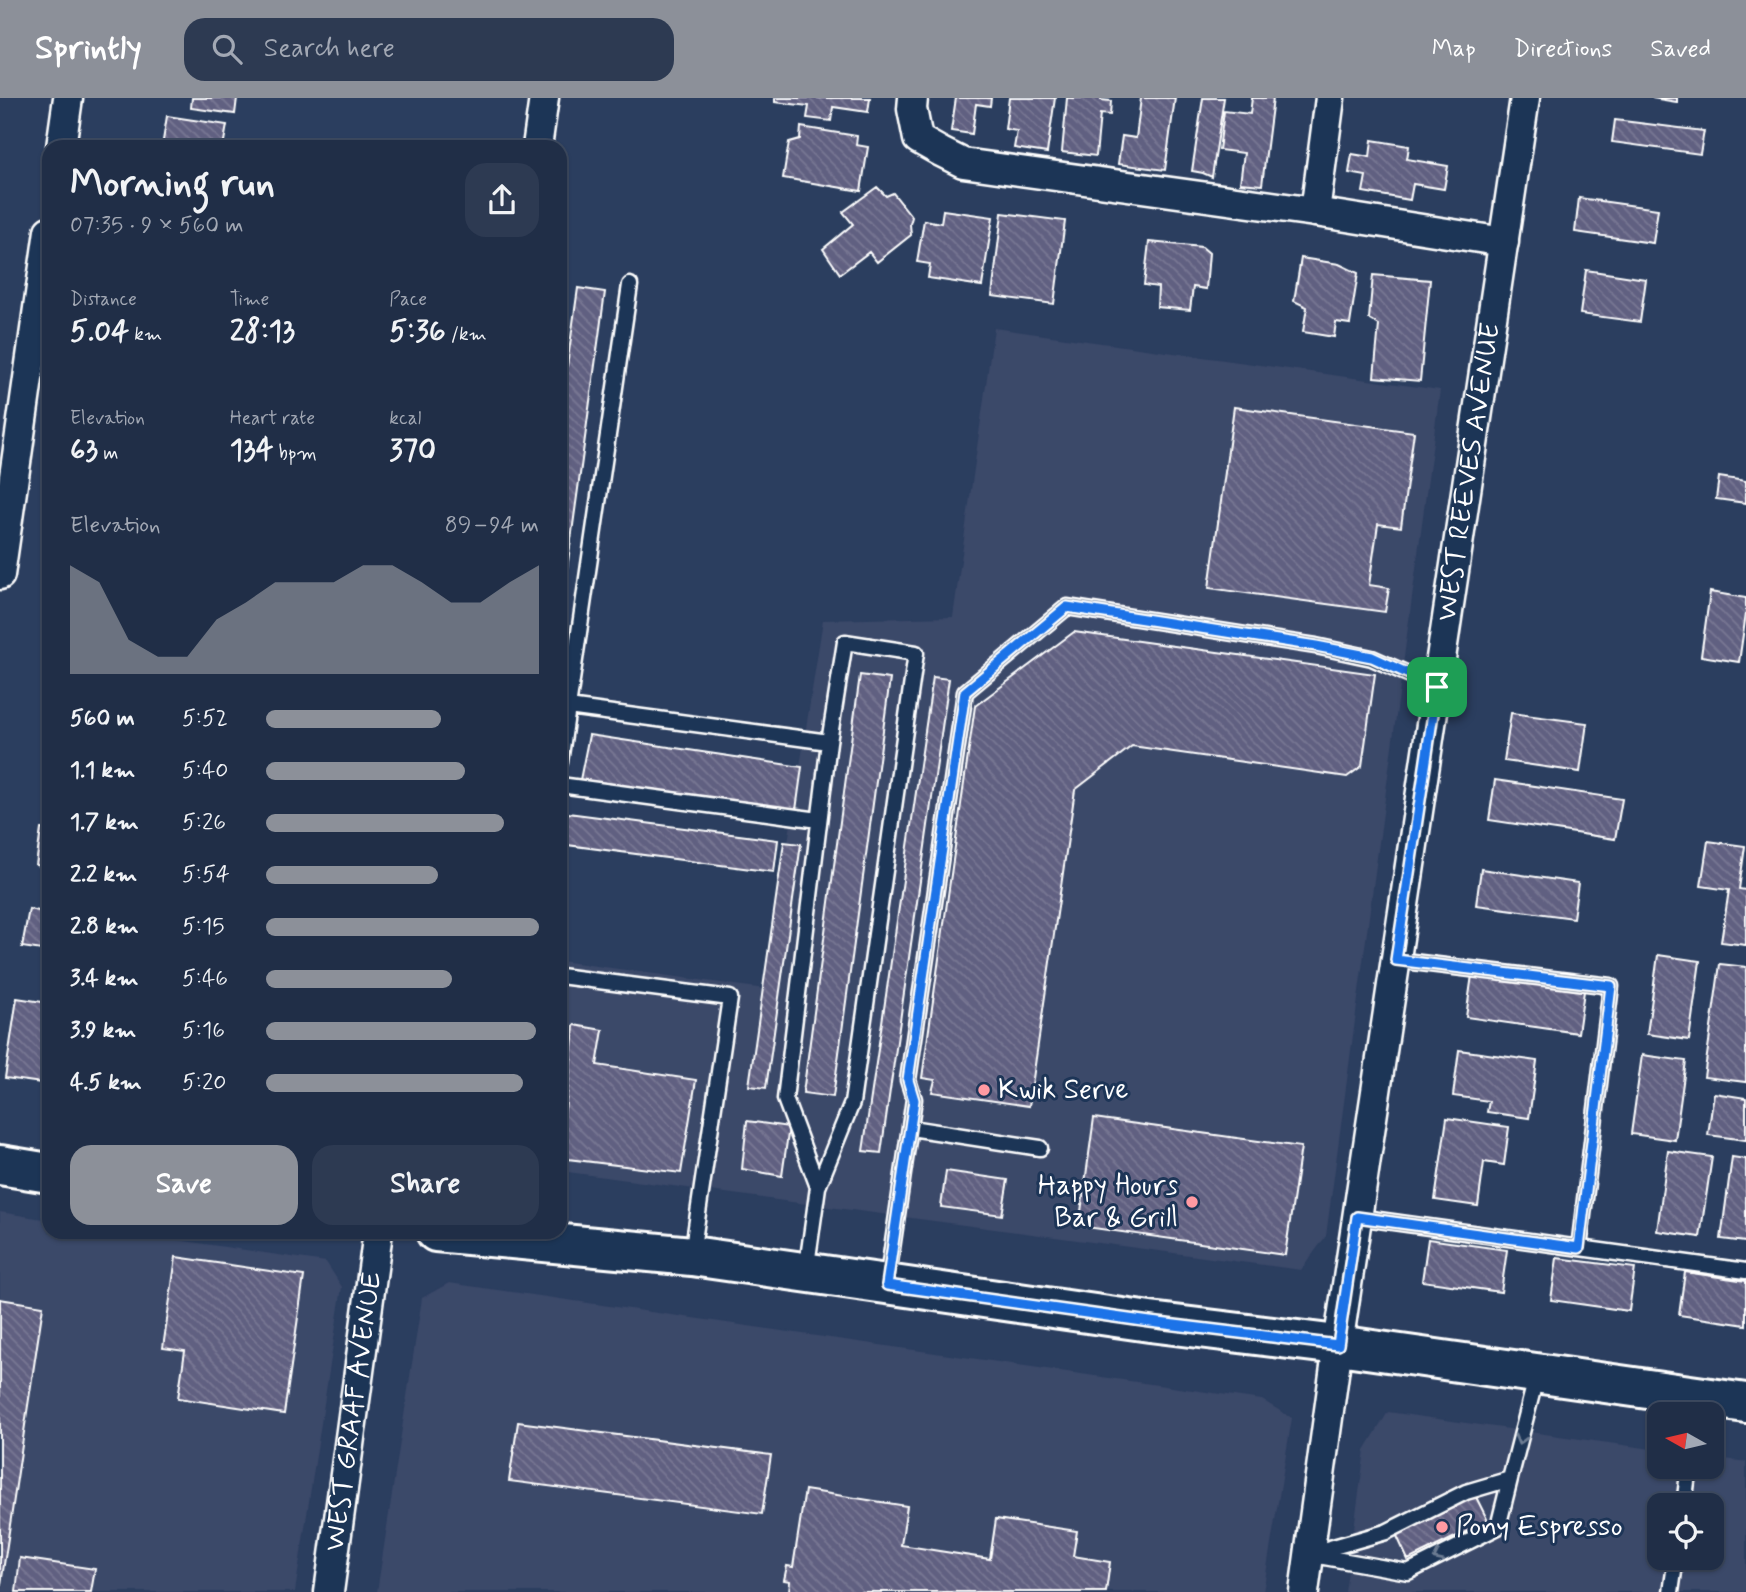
<!DOCTYPE html>
<meta charset="utf-8">
<style>
:root{--surface:#202e47;--page:#2d3a52;--text:#f1f3f6;--muted:#a2a8b4;--line:#3d4a60;--accent:#8c9099}
body{margin:0;font-family:Mynerve,sans-serif;background:var(--page);color:var(--text);height:100vh;display:flex;flex-direction:column;font-size:26px;white-space:nowrap}
*{box-sizing:border-box;margin:0}
p{font-size:23px;color:var(--muted)}
.icon{flex:none;width:38px;height:38px;fill:none;stroke:currentColor;stroke-width:2;stroke-linecap:round;stroke-linejoin:round}
.map{position:relative;flex:1;overflow:hidden}
.side{position:absolute;left:42px;top:42px;width:525px;height:1099px;display:flex;flex-direction:column;background:var(--surface);border-radius:21px;box-shadow:0 2px 5px #0004,0 0 0 2px var(--line)}
.side>*{flex:none}
.needle{width:46px;rotate:278deg}
.controls{position:absolute;left:1647px;top:1304px;display:grid;gap:14px}
.controls a{display:grid;place-items:center;width:77px;height:77px;border-radius:14px;background:var(--surface);box-shadow:0 2px 5px #0004,0 0 0 2px var(--line);font-size:35px}
.pin{position:absolute;display:grid;place-items:center;width:60px;height:60px;color:#fff;margin:-30px;border-radius:14px;box-shadow:0 4px 10px #0006}
.round{display:grid;place-items:center;flex:none;width:74px;height:74px;border-radius:21px;background:var(--page)}
.summary{display:flex;align-items:center;justify-content:space-between;height:119px;padding:0 28px}
h1{font-size:38px;font-weight:700;line-height:52px}
.figures{display:grid;grid-template-columns:repeat(3,1fr);gap:10px;height:119px;padding:7px 28px}
.figures div{display:grid;align-content:center}
.figures b{font-size:30px;font-weight:700}
.figures small{font-size:19px;font-weight:400}
.figures p{font-size:19px}
.chart{height:196px;padding:14px 28px}
.chart p{display:flex;justify-content:space-between}
.chart svg{width:100%;height:126px;margin-top:7px;fill:var(--accent);opacity:.7}
.action{display:flex;gap:14px;margin-top:auto;padding:14px 28px}
.action a{flex:1;height:80px;border-radius:21px;background:var(--accent);color:#fff;font-size:28px;font-weight:700;line-height:80px;text-align:center}
.action a+a{background:var(--page);color:var(--text)}
ul{padding:0 28px;list-style:none;font-size:23px}
li{display:grid;grid-template-columns:112px 84px 1fr;align-items:center;height:52px}
li i{height:18px;border-radius:9px;background:var(--accent)}
header{display:flex;align-items:center;gap:42px;box-sizing:border-box;height:98px;padding:0 35px;background:var(--accent);color:#fff}
header strong{font-size:33px}
nav{display:flex;gap:38px;margin-inline-start:auto;font-size:24px}
.search{width:490px;height:63px;background:var(--page);display:flex;align-items:center;gap:18px;box-sizing:border-box;padding:0 24px;border-radius:21px;color:var(--muted);font-size:26px}
.map>svg:first-child{display:block}
.built{fill:#3b4869;fill-rule:evenodd}
.building{fill:url(#building-back-hatch);stroke:#fff;stroke-width:2}
.lines{fill:none;stroke-linecap:round;stroke-linejoin:round}
.lane-casing{stroke:#fff;stroke-width:19}
.street-casing{stroke:#fff;stroke-width:33}
.secondary-casing{stroke:#fff;stroke-width:44}
.lane{stroke:#1d3557;stroke-width:14}
.street{stroke:#1d3557;stroke-width:28}
.secondary{stroke:#1d3557;stroke-width:38}
.oneway{stroke:#6c7c92}
.route-casing{stroke:#fff;stroke-width:14}
.route{stroke:#1a73e8;stroke-width:9}
.poi-dot{fill:#ff9aa2;stroke:#1d3557;stroke-width:2.5}
.labels{text-anchor:middle;dominant-baseline:central;stroke-width:6;stroke-linejoin:round;paint-order:stroke}
.street-label{font-size:28px;fill:#fff;stroke:#1d3557}
.poi-label{font-size:28px;fill:#fff;stroke:#1d3557;text-anchor:start}
</style>
<header>
<strong>Sprintly</strong>
<div class="search"><svg class="icon" aria-label="search" viewBox="0 0 24 24"><circle cx="10" cy="10" r="6"/><path d="M15 15l6 6"/></svg>Search here</div>
<nav><a>Map</a><a>Directions</a><a>Saved</a></nav>
</header>
<div class="map">
<svg width="1746" height="1494" viewBox="0 0 1746 1494">
<defs>
<pattern id="building-back-hatch" width="6" height="6" patternUnits="userSpaceOnUse" patternTransform="scale(1.75)"><rect width="6" height="6" fill="#616081"/><path d="M-1 5l2 2M0 0l6 6M5-1l2 2" fill="none" stroke="#797894"/></pattern>
</defs>
<rect width="100%" height="100%" fill="#2b3e5f"/>
<filter id="ink" filterUnits="userSpaceOnUse"><feTurbulence type="fractalNoise" baseFrequency=".0143" numOctaves="2"/><feDisplacementMap in="SourceGraphic" scale="14" xChannelSelector="R" yChannelSelector="G"/><feConvolveMatrix kernelMatrix="1 2 1 2 8 2 1 2 1" color-interpolation-filters="sRGB"/></filter>
<g filter="url(#ink)">
<path class="built" d="M994 230 1440 292 1326 1138 1301 1172 560 1073V863L765 891 823 522 953 519Z
M0 1114 49 1122V1134H123L326 1164 342 1189 295 1494H0Z
M449 1185 1262 1302 1292 1320 1263 1494H377L422 1200Z
M1388 1314 1659 1352V1368H1712V1359L1746 1364V1494H1345L1365 1352ZM1659 1407H1712V1460H1659Z"/>
<path class="building" d="M192 0H237L235 16 191 10Z
M775 0H870L868 14 833 9 831 23 807 20 809 8 775 4Z
M956 0H991L990 8 976 6 972 36 951 33Z
M1009 0H1055L1047 55 1014 50 1017 33 1005 31Z
M1067 0H1101V2L1111 3 1110 17 1100 16 1096 58 1062 54Z
M1141 0H1175L1165 72 1118 66 1122 38 1136 40Z
M1203 0H1224L1212 79 1203 75 1192 73Z
M1252 0H1273L1262 87 1240 85 1244 55 1219 52 1224 13 1250 16Z
M1652 0H1677V4Z
M167 18 227 27 223 49H162Z
M1615 22 1704 33 1700 56 1612 44Z
M801 29 857 38 856 47 868 49 861 93 783 80 789 44 800 41Z
M1372 42 1409 48 1407 61 1448 68 1444 91 1413 86 1410 102 1363 94 1366 78 1349 75 1352 56 1370 59Z
M877 89 886 98 893 95 912 119 910 126 911 137 877 164 869 154 840 176 823 151 853 126 843 114Z
M1579 100 1658 111 1653 145 1575 134Z
M943 112 993 119 982 188 928 180 930 166 917 164 924 122 941 125Z
M1002 115 1065 123 1054 206 992 198Z
M1149 144 1202 149 1209 155 1206 191 1193 189 1190 212 1157 209 1158 189 1144 187Z
M1301 160 1339 166 1358 175 1350 226 1336 224 1334 239 1303 234 1307 209 1294 203Z
M1586 172 1646 181 1640 224 1580 216Z
M1373 177 1430 182 1420 283 1374 279 1379 227 1369 221Z
M578 190 605 194 560 522V318Z
M1234 309 1414 334 1401 429 1378 426 1369 487 1389 490 1385 514 1209 490Z
M1719 379 1746 383V405L1716 401Z
M1710 494 1746 500V516L1739 564 1701 558Z
M1074 534 1375 576 1362 668 1347 679 1132 648 1075 692 1029 1008 932 994 935 982 922 980 975 608Z
M860 577 890 581 833 999 803 995Z
M933 579 949 581 881 1055 863 1053Z
M1511 615 1587 625 1580 674 1504 663Z
M589 637 802 669 796 712 580 682Z
M1495 682 1622 701 1615 741 1489 722Z
M560 714 778 742 774 774 560 746Z
M41 731 49 732V769L36 767Z
M1708 743 1745 748 1739 791 1746 792V847L1721 844 1729 792 1701 788Z
M784 744 801 746 766 990 749 988Z
M1481 771 1578 785 1573 820 1476 807Z
M29 811 49 815V853L22 849Z
M1658 857 1700 863 1689 942 1647 936Z
M1720 866 1746 869V984L1704 979Z
M1472 877 1584 893 1578 935 1466 919Z
M17 900 49 905V986L5 980Z
M574 927 603 932 597 967 696 982 681 1075 560 1060V1046L570 976Z
M1459 952 1537 963 1529 1020 1487 1014 1489 1003 1453 998Z
M1642 957 1686 963 1675 1042 1631 1036Z
M1714 995 1746 1000V1042L1708 1037Z
M1094 1020 1301 1049 1285 1157 1079 1128Z
M1447 1020 1509 1029 1504 1067 1484 1064 1478 1108 1435 1102Z
M747 1023 789 1029 782 1078 742 1071Z
M1668 1053 1712 1059 1700 1139 1657 1133Z
M1732 1059 1746 1061V1144L1721 1141Z
M946 1073 1008 1082 1002 1117 941 1109Z
M1428 1141 1507 1152 1501 1194 1422 1183Z
M176 1159 304 1178 284 1316 178 1300 185 1253 163 1250Z
M1557 1160 1635 1170 1629 1213 1551 1202Z
M1685 1174 1746 1183V1227L1679 1217Z
M0 1201 43 1208 0 1493Z
M518 1324 771 1357 762 1416 509 1383Z
M805 1392 907 1408 901 1447 990 1461 996 1421 1077 1433 1073 1458 1110 1464 1106 1494H789L790 1483 784 1482 787 1468 793 1469Z
M1475 1397 1488 1423 1408 1462 1396 1436Z
M20 1460 95 1471 91 1494H16Z"/>
<g class="lines">
<defs>
<path id="lane" d="M568 609 829 644
M560 664 630 187
M560 687 819 722
M1396 862 1611 888 1579 1150
M560 878 730 900 692 1156
M911 1030 1040 1050
M1357 1119 1746 1173
M806 1174 818 1089 852 1005 916 555 845 544 829 644 785 1001 818 1089
M887 1185 914 1001 908 982 965 594 1067 509 1316 548 1372 560 1437 589
M1684 1407 1689 1368
M1309 1456 1386 1434 1466 1394 1510 1381 1537 1276
M1313 1457 1408 1474 1498 1429 1510 1381
M1671 1494 1676 1460"/>
<g id="street">
<path d="M913 0 912 11 918 41 941 54 963 65 1315 114 1504 144"/>
<path d="M61 49 68 0"/>
<path d="M537 49 544 0"/>
<path d="M1315 114 1330 0"/>
<path d="M0 477 49 133"/>
<path id="s1" d="M329 1494 378 1134"/>
<path id="s2" d="M1304 1494 1338 1247 1525 0"/>
</g>
<path id="secondary" d="M0 1067 49 1075
M436 1134 692 1158 1150 1224 1338 1247 1746 1305"/>
</defs>
<use href="#lane" class="lane-casing"/>
<use href="#street" class="street-casing"/>
<use href="#secondary" class="secondary-casing"/>
<use href="#lane" class="lane"/>
<use href="#street" class="street"/>
<use href="#secondary" class="secondary"/>
</g>
<defs><path id="oneway-chevron" d="M-2-3.5L2.5 0L-2 3.5" fill="none" stroke-width="1.6" stroke-linecap="round" stroke-linejoin="round" transform="scale(1.75)"/></defs>
<g class="oneway">
<use href="#oneway-chevron" transform="translate(1520 1342) rotate(105)"/>
<use href="#oneway-chevron" transform="translate(1438 1459) rotate(154)"/>
</g>
</g>
<g class="lines" filter="url(#ink)">
<defs>
<path id="route" d="M1067 509 1316 548 1372 559 1437 589 1396 862 1611 888 1579 1150 1357 1119 1338 1247 1150 1224 887 1187 914 1002 908 982 965 594Z"/>
</defs>
<use href="#route" class="route-casing"/>
<use href="#route" class="route"/>
</g>
<g class="poi-dot">
<circle cx="984" cy="992" r="7"/>
<circle cx="1192" cy="1104" r="7"/>
<circle cx="1442" cy="1429" r="7"/>
</g>
<g class="labels">
<g class="street-label">
<text stroke="none"><textPath href="#s2" startOffset="1132">WEST REEVES AVENUE</textPath></text>
<text stroke="none"><textPath href="#s1" startOffset="182">WEST GRAAF AVENUE</textPath></text>
</g>
<g class="poi-label">
<text x="998" y="992">Kwik Serve</text>
<text x="1178" y="1088" text-anchor="end">Happy Hours<tspan x="1178" dy="32">Bar &amp; Grill</tspan></text>
<text x="1456" y="1429">Pony Espresso</text>
</g>
</g>
</svg>
<div class="controls">
<a><svg class="needle" viewBox="-14 -14 28 28"><path d="M0-13l5 13h-10z" fill="#e53935"/><path d="M0 13l5-13h-10z" fill="#a2a8b4"/></svg></a>
<a><svg class="icon" aria-label="locate" viewBox="0 0 24 24"><circle cx="12" cy="12" r="6"/><path d="M12 2v4M12 18v4M2 12h4M18 12h4"/></svg></a>
</div>
<div class="pin" style="left:1437px;top:589px;background:#1e9e55"><svg class="icon" aria-label="arrive" viewBox="0 0 24 24"><path d="M6 21V4h12l-3 4 3 4H6"/></svg></div>
<section class="side">
<div class="summary"><div><h1>Morning run</h1><p>07:35 · 9 × 560 m</p></div><a class="round"><svg class="icon" aria-label="share" viewBox="0 0 24 24"><path d="M12 15V3M7 8l5-5 5 5M5 13v7h14v-7"/></svg></a></div>
<div class="figures">
<div><p>Distance</p><b>5.04<small> km</small></b></div>
<div><p>Time</p><b>28:13</b></div>
<div><p>Pace</p><b>5:36<small> /km</small></b></div>
</div>
<div class="figures">
<div><p>Elevation</p><b>63<small> m</small></b></div>
<div><p>Heart rate</p><b>134<small> bpm</small></b></div>
<div><p>kcal</p><b>370</b></div>
</div>
<div class="chart"><p><span>Elevation</span>89–94 m</p>
<svg viewBox="0 0 160 44" preserveAspectRatio="none"><path d="M0 44V6L10 12L20 32L30 38L40 38L50 25L60 19L70 12L80 12L90 12L100 6L110 6L120 12L130 19L140 19L150 12L160 6V44z"/></svg>
</div>
<ul>
<li><b>560 m</b>5:52<i style="width:64%"></i></li>
<li><b>1.1 km</b>5:40<i style="width:73%"></i></li>
<li><b>1.7 km</b>5:26<i style="width:87%"></i></li>
<li><b>2.2 km</b>5:54<i style="width:63%"></i></li>
<li><b>2.8 km</b>5:15<i style="width:100%"></i></li>
<li><b>3.4 km</b>5:46<i style="width:68%"></i></li>
<li><b>3.9 km</b>5:16<i style="width:99%"></i></li>
<li><b>4.5 km</b>5:20<i style="width:94%"></i></li>
</ul>
<div class="action"><a>Save</a><a>Share</a></div>
</section>
</div>
